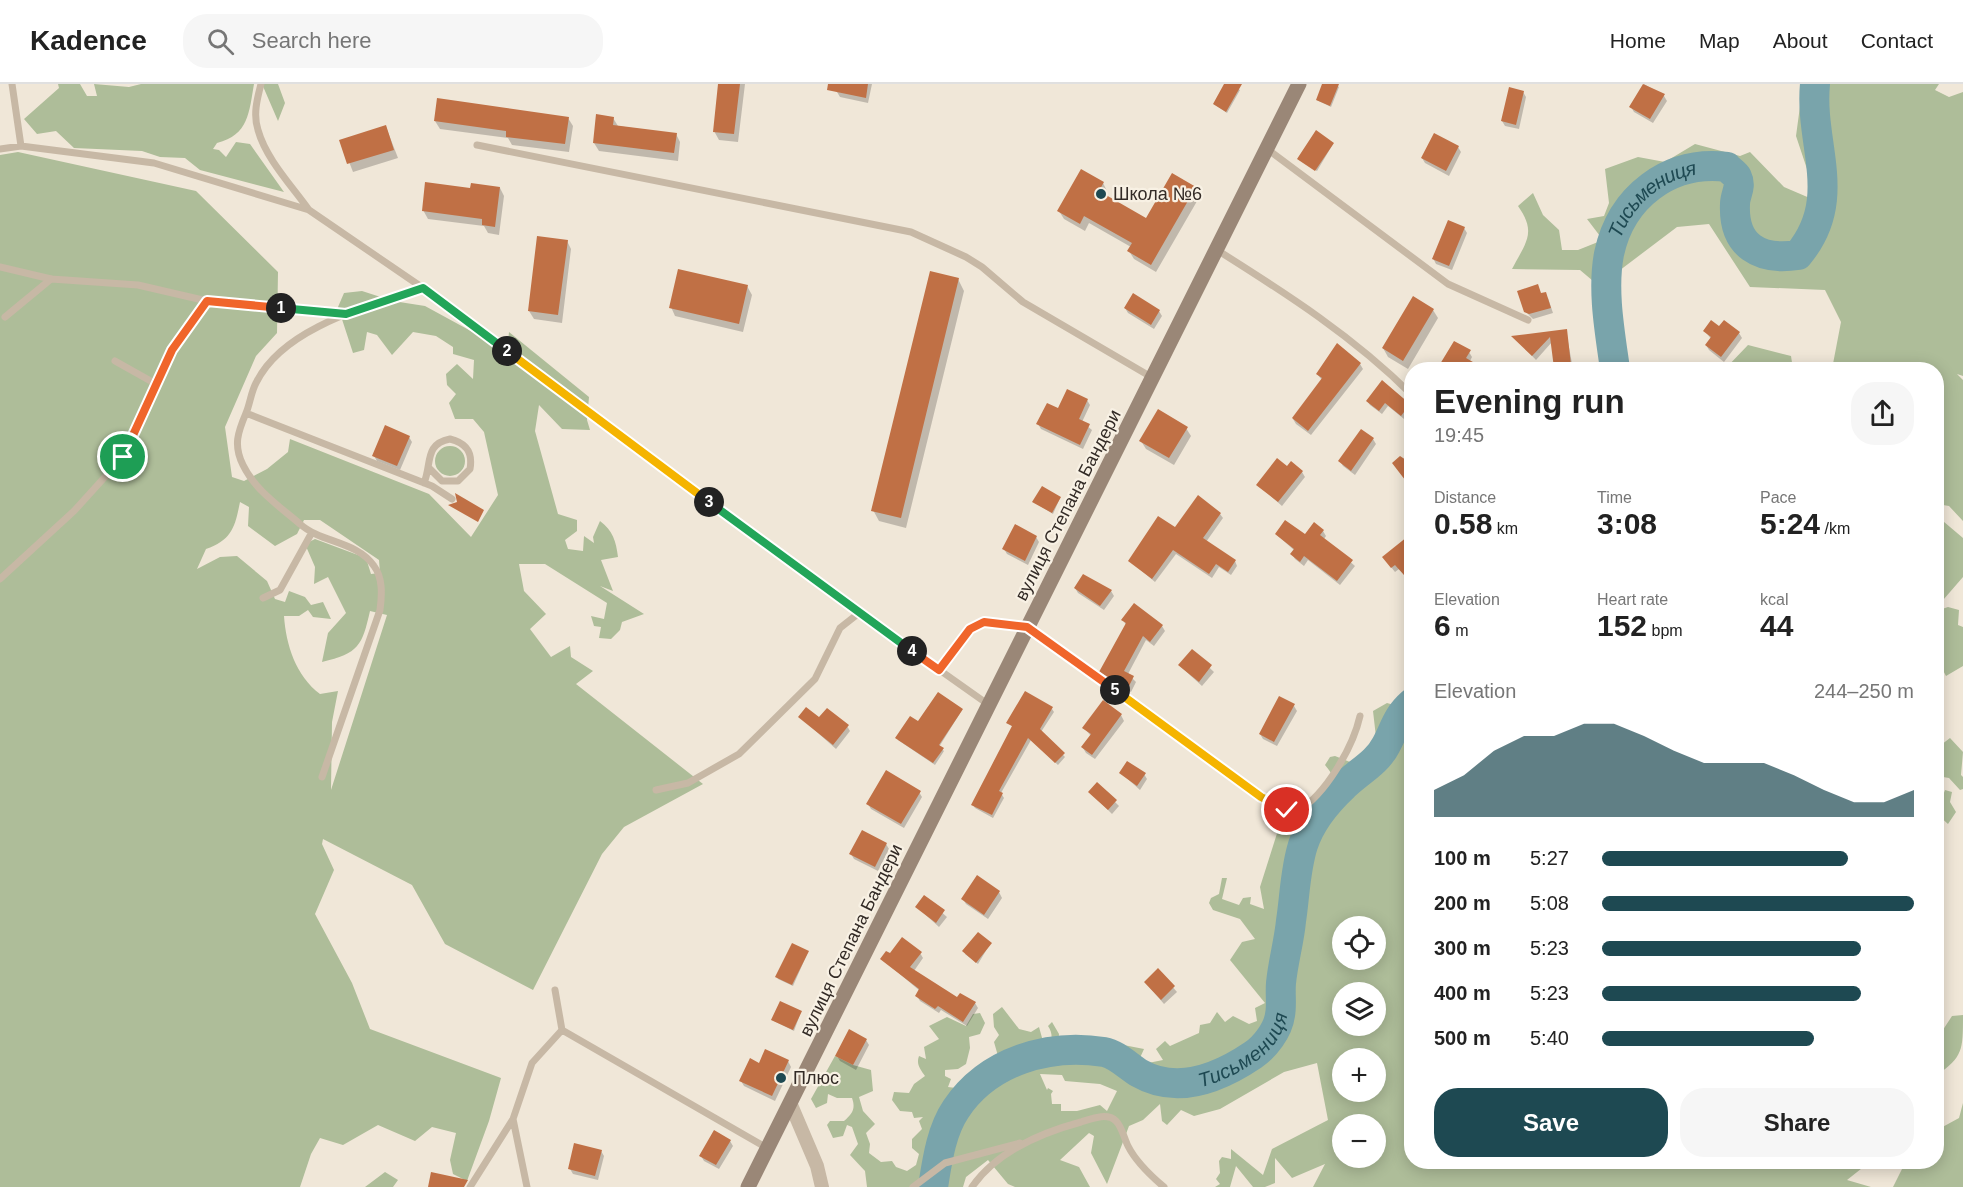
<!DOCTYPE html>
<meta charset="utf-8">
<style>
:root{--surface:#fff;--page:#f6f6f6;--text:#222;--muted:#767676;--line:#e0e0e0;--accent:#1e4952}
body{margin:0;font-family:Arial,sans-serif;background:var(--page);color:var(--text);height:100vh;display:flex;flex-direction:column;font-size:22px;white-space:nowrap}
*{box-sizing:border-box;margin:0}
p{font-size:20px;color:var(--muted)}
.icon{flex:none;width:33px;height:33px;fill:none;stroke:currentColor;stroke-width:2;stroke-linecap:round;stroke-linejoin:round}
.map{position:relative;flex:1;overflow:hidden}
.drawer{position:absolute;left:1404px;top:278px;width:540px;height:807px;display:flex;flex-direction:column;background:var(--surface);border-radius:24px;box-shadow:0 3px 15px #0003}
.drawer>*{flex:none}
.fabs{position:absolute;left:1332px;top:832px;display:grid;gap:12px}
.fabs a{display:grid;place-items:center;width:54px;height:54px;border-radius:50%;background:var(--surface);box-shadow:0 3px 15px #0003;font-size:30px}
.pin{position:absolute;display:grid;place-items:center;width:51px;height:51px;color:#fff;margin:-26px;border:3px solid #fff;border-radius:50%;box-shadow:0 2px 6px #0007}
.km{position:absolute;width:30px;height:30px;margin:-15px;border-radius:50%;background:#222;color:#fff;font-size:16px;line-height:30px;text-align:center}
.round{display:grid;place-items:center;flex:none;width:63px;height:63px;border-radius:24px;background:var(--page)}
.overview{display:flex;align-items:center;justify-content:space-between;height:102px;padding:0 30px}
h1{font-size:33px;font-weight:700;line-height:45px}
.stats{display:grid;grid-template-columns:repeat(3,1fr);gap:9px;height:102px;padding:6px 30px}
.stats div{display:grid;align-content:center}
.stats b{font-size:30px;font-weight:700}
.stats small{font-size:16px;font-weight:400}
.stats p{font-size:16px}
.chart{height:168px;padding:12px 30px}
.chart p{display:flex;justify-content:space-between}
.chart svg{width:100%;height:108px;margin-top:6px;fill:var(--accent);opacity:.7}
.cta{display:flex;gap:12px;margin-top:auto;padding:12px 30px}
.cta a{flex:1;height:69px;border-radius:24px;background:var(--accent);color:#fff;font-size:24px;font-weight:700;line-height:69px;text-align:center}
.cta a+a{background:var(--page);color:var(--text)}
ul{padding:0 30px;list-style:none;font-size:20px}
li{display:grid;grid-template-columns:96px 72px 1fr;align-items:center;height:45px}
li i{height:15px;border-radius:8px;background:var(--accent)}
header{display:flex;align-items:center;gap:36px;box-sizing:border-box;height:84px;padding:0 30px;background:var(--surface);border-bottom:2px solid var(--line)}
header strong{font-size:28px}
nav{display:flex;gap:33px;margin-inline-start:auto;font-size:21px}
.search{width:420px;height:54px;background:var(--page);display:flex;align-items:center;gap:15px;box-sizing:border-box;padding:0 21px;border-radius:24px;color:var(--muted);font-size:22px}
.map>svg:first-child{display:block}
.green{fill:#aebd99;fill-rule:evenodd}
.shadow{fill:#0003}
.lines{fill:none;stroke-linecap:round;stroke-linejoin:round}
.river{stroke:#79a4ab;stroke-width:30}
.building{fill:#c07045}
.lane{stroke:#c7b8a5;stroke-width:7}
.street{stroke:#c7b8a5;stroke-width:14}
.secondary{stroke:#9a8777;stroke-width:15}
.split-1-casing{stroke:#fff;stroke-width:12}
.split-2-casing{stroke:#fff;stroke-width:12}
.split-3-casing{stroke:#fff;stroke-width:12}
.split-4-casing{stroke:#fff;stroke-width:12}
.split-5-casing{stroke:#fff;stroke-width:12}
.split-6-casing{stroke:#fff;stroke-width:12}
.split-1{stroke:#f0652b;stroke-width:8}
.split-2{stroke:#22a559;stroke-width:8}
.split-3{stroke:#f5b400;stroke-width:8}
.split-4{stroke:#22a559;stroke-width:8}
.split-5{stroke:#f0652b;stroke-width:8}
.split-6{stroke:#f5b400;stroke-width:8}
.poi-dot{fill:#1e4952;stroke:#f8f1e4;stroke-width:2}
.labels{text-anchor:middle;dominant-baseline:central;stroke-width:4.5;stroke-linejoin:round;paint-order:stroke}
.poi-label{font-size:18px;fill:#332b26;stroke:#f8f1e4;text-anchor:start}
.street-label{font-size:18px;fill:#332b26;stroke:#f8f1e4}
.water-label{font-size:20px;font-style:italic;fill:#1e4952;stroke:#f8f1e4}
</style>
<header>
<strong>Kadence</strong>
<div class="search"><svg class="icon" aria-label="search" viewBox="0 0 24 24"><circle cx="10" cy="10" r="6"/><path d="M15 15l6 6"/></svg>Search here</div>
<nav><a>Home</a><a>Map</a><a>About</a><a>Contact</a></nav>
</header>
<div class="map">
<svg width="1963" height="1103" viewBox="0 0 1963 1103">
<rect width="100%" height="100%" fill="#f0e7d8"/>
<path class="green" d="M58 0H80L87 12H97L94 0 129 3 141 0H254C249 28 249 51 217 59L213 65 219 66 226 73 236 58 250 60 284 108 200 86 185 74 160 73 142 67 74 64 56 47 37 50 24 35 59 4Z
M262 0H278L285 19 278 37Z
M1803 0H1939L1935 6 1949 13 1963 8V292L1957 290 1963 296V437L1949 422 1937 420 1936 285H1832L1841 238 1825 206 1750 203 1709 140 1677 143 1599 202 1580 186 1512 185C1526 158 1537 149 1518 122L1533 109 1543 131 1559 146 1562 166H1578L1603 156 1587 135 1604 132 1609 119 1605 85 1638 73 1665 78 1695 60 1740 72 1750 68 1784 103 1812 115 1809 91 1796 52Z
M18 68 196 107 278 188 277 249 256 272 225 343 232 393 244 397 267 385 288 368 290 355 429 410 471 453 498 411 484 348 473 335H455L449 319 456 310 447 301 446 290 457 280 473 295 474 276 453 270V263L436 252 413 248 392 271 377 251 367 248 364 266 353 269 338 223 344 209 362 207 393 217 425 222 480 252 508 258 509 248 589 313 587 336 590 346 562 345 539 321 535 347 558 430 577 436V447L565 456 568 465 583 467 584 452 594 459 593 453 600 437C613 447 616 457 618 473L601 476 613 507 600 502 644 530 622 538 620 546 611 555 599 554 601 543 594 542 591 532 604 535 607 519 545 480H519L524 507 546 530 530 545 551 573 570 562 571 573 593 587 576 600 703 700 624 743 602 770 533 906 445 860 412 801 323 755 322 760 334 786 315 830 352 899 370 945 501 994 489 1037 467 1097 453 1090 450 1076 456 1049 432 1043 415 1057 378 1041 343 1061 320 1054 311 1070 300 1103H0V71ZM240 418 249 423 248 442 275 462 297 450 304 436H320L379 476 380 489 371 490 366 474 315 455 305 460 315 483 314 500 328 493 346 529 328 549 322 578C359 569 362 562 370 527L387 531 331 706 332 638 338 607 320 610C296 592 286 561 284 532H299L308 526 313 533 331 535 323 518 311 521 305 513 289 507 285 518 275 515 267 497 237 472 220 473 197 485 206 465C232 456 235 443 240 418Z
M1748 261 1791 272 1793 285H1725Z
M435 377a15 15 0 1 1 30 0a15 15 0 1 1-30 0Z
M1937 432 1963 454V493L1937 523Z
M1948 523 1959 526 1958 541 1963 543V582L1946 592 1937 575 1936 527Z
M1387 619 1411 626 1412 1077H1871L1847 1096 1871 1103H1313L1325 1080 1292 1094 1275 1074V1099L1265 1103H1253L1236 1082 1230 1103H1215L1220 1100 1216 1095 1220 1089 1219 1077 1222 1073 1231 1075V1065L1263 1091 1272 1065 1328 1036 1317 979 1284 988 1220 1025 1194 1032 1181 1026 1167 1041 1162 1037 1160 1020 1143 1036 1129 1042 1107 1100 1091 1069 1094 1052 1089 1049 1060 1076 1079 1083 1090 1103H1015L1008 1100 988 1076 966 1093 963 1103H867L865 1087 850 1071 858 1060 852 1043 847 1041 843 1052 833 1054 827 1041 830 1037H844C852 1030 856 1025 852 1014H837L828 1010 827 1019 816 1024 811 1015 835 972 853 981 871 986 873 1007 859 1013 863 1027 875 1040 866 1049 870 1060 869 1069 881 1078 892 1077 896 1083 907 1087 916 1081 919 1070 912 1064V1055L922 1045 919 1037 923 1033 914 1034 912 1028 900 1027 892 1016 894 1008 909 1009 914 1000 925 992C920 985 916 980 919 972L926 975 924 963 939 955 929 942 947 933 966 942 973 930 980 929 985 939 980 950 969 953 970 964 966 980 958 985 945 986V992L951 995 948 1003 964 1005C967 983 977 983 996 979L998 972 994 958 999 951 994 943 993 930 1002 923 1019 945 1031 948 1039 943 1046 968C1052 959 1054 951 1048 942L1052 938 1059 950 1057 972 1069 963 1089 973 1103 957 1144 965 1139 976 1148 979 1163 976 1156 965 1165 957 1170 962 1199 949 1200 941 1210 939 1217 928 1225 938 1233 932 1249 940 1257 937 1255 924 1265 919 1230 876 1242 858 1255 855 1240 835 1213 826 1209 819 1211 814 1219 810 1222 794H1227L1222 815 1239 821 1243 814 1251 813 1250 820 1264 825 1260 803 1280 740 1322 749C1337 723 1347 707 1325 681L1330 673 1335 672 1355 680 1379 679 1373 627ZM1342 843H1376V876H1342ZM1342 909H1376V942H1342ZM1342 975H1376V1008H1342ZM1008 988 979 1010 973 1000 992 990ZM1040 990 1062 991 1065 997 1100 1000 1117 1007 1107 1027 1100 1021 1077 1027H1061V1020H1052L1051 1010 1053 1007 1048 1004 1047 1006ZM1342 1041H1376V1074H1342Z
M1950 654 1963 668 1961 691 1963 693V705L1960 706 1949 694 1937 692V664Z
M1937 701 1942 714 1945 706 1952 708 1950 718 1956 728 1948 740 1937 730Z
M1963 931C1963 966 1963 973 1937 991V955L1952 932Z
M1963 1019V1103H1893L1906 1077H1936L1937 1046 1959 1034Z
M385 1088 398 1096 393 1103H365Z"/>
<path class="shadow" d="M720 0H745L738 58 719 56 714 47Z
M838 0H872L868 19 840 13 837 8Z
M1226 0H1231L1240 6 1227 29 1214 20Z
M1324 0H1335L1339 3 1331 23 1317 16Z
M1644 0 1664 12 1667 17 1653 39 1634 28 1631 23Z
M1523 8 1526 13 1519 45 1505 42 1502 37Z
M568 34 573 42 569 68 512 61 508 54 440 45 435 37Z
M613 34 618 42 676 50 680 58 678 77 599 67 594 59Z
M386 43 398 74 353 88 341 57Z
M1333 60 1317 87 1299 75Z
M1458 63 1461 68 1449 92 1425 79 1422 74Z
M1103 99 1107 107 1105 112 1147 136 1195 104 1200 112 1156 188 1134 175 1129 167 1131 163 1089 139 1085 147 1064 135 1059 127Z
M500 104 504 112 499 151 488 149 484 142 428 135 423 126 472 105Z
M1464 144 1467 149 1452 186 1436 180 1433 174Z
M567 157 571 165 562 239 534 235 529 227Z
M958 195 964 207 906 444 879 437 873 426Z
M747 202 752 211 743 248 675 232 671 223Z
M1541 210 1548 214 1553 229 1533 235 1525 227Z
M1125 224 1159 227 1162 232 1154 245 1128 229Z
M1433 226 1438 234 1408 285 1388 273 1383 264Z
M1720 244 1739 249 1742 254 1724 278 1709 266 1706 261 1711 255 1705 247Z
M1566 247 1573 285H1556L1552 258 1536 276 1514 253Z
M1469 268 1472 273 1470 277 1472 285H1439Z
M1360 280 1363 285 1311 351 1296 340 1293 335 1322 296 1317 290Z
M1383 298 1409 321 1412 326 1404 335 1388 322 1382 330 1370 321 1367 317Z
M1087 316 1090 321 1082 338 1092 346 1083 365 1041 345 1038 340 1058 326Z
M1186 344 1191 352 1174 381 1146 365 1141 357Z
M409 353 412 358 400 386 377 377 374 372Z
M1373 355 1376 360 1355 391 1343 382 1340 377Z
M1288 384 1302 388 1305 393 1282 422 1258 401Z
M1060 414 1053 430 1034 418Z
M1220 430 1223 434 1206 458 1235 477 1237 482 1231 491 1219 483 1212 494 1176 470 1155 498 1130 477 1175 445Z
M1323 447 1326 452 1324 455 1355 482 1340 501 1308 476 1304 482 1295 475 1292 470 1295 467 1277 451 1305 452Z
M1036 453 1039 458 1028 481 1007 470 1004 465Z
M1408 453 1399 485 1395 488 1387 478Z
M1075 504 1111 507 1114 512 1104 526 1078 509Z
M1123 536 1162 542 1165 547 1154 562 1146 556 1128 590 1136 598 1131 608 1103 593 1100 588 1126 541Z
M1192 567 1214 588 1202 602 1180 582Z
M1294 622 1297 627 1277 662 1263 655 1260 650Z
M1052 625 1054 628 1041 648 1065 673 1058 681 1031 656 1001 709 1004 714 993 734 975 724 973 721 1013 643 1008 639Z
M962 626 939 663 944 667 935 681 898 656 918 639Z
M1121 631 1124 637 1095 675 1086 669 1083 664 1091 652 1084 644Z
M800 633 847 642 850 647 836 665Z
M1121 689 1144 690 1147 695 1140 706Z
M1097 700 1119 722 1112 730 1090 708Z
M919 708 922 713 904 744 871 725 868 720Z
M886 760 889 765 878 787 854 775 851 770Z
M977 794 999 808 1002 814 988 835 966 820 963 815Z
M924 813 947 833 939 843 917 823Z
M990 860 978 880 965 870Z
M808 868 793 902 778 895 777 893Z
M920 869 923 874 914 887 958 915 975 919 978 924 967 942 941 926 939 929 920 917 917 912 920 907 882 875Z
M1158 886 1177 908 1164 920 1145 898Z
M801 928 794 947 772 936Z
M866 956 869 961 856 986 840 977 837 972Z
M788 977 791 983 775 1017 744 1002 741 997 760 981Z
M730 1057 733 1062 719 1085 704 1077 701 1072Z
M601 1067 604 1072 598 1096 573 1090 570 1085Z"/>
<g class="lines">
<g class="river">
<path id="s1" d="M1615 285C1610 249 1602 206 1609 170 1621 113 1669 76 1727 83 1729 86 1735 89 1737 93 1742 103 1735 110 1735 120 1733 162 1760 177 1798 171 1845 115 1809 61 1815 0"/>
<path id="s2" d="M933 1103C937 1078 941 1047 956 1025 988 977 1049 959 1104 968 1116 970 1129 983 1139 989 1177 1011 1219 994 1253 971 1265 963 1278 946 1280 931 1282 921 1280 910 1281 899 1283 878 1289 858 1291 837 1295 811 1295 786 1303 761 1310 739 1328 717 1344 702 1358 688 1377 679 1386 661 1395 645 1396 633 1412 619"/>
</g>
</g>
<path class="building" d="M718 0H740L734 50 713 48Z
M828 0H868L866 14 827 6Z
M1224 0H1242L1226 28 1213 20Z
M1322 0H1339L1330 22 1316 16Z
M1643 0 1665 10 1650 35 1629 23Z
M1509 3 1524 7 1516 41 1501 37Z
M437 14 569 33 565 60 506 53V47L434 37Z
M596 30 614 33 613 41 677 49 674 69 593 59Z
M386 41 394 66 347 80 339 56Z
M1316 46 1334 59 1315 87 1297 75Z
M1434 49 1459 62 1446 87 1421 74Z
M1081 85 1104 98 1099 107 1146 134 1172 89 1196 103 1151 181 1127 167 1132 159 1084 132 1080 140 1057 127Z
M425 98 470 104 471 99 500 103 495 143 482 141V135L422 127Z
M1448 136 1465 143 1449 182 1432 175Z
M537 152 568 156 558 231 528 227Z
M678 185 748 201 739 240 669 224Z
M930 187 959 194 901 434 871 427Z
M1538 200 1541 209 1546 208 1551 224 1529 230 1524 228 1517 207Z
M1133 209 1160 226 1151 241 1124 224Z
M1413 212 1434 225 1403 277 1382 264Z
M1711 236 1719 242 1724 236 1740 248 1721 273 1705 261 1711 253 1703 247Z
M1567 245 1571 281 1554 284 1550 253 1532 272 1511 252Z
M1454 257 1471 266 1466 274 1485 285H1437Z
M1337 259 1361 279 1308 347 1292 334 1322 294 1316 290Z
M1382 296 1410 320 1401 332 1385 319 1379 327 1366 317Z
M1067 305 1088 315 1079 335 1090 340 1080 361 1036 340 1047 319 1058 324Z
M1158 325 1188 343 1169 374 1139 357Z
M385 341 410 352 397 382 372 372Z
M1361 345 1374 354 1351 387 1338 377Z
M1400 372 1412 380V405L1392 379Z
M1277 374 1287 382 1291 377 1303 387 1278 418 1256 401Z
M1042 402 1061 413 1052 429 1032 418Z
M455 409 484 426 478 438 448 421 457 418Z
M1198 411 1221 429 1203 454 1236 476 1228 488 1216 480 1209 490 1173 466 1152 495 1128 477 1158 432 1175 443Z
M1285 436 1305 450 1314 438 1324 446 1320 451 1353 476 1337 497 1304 472 1300 478 1290 470 1294 465 1275 450Z
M1015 440 1037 452 1025 477 1002 465Z
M1412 449V500L1395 481 1391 484 1382 473Z
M1083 490 1112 506 1100 522 1074 504Z
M1134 519 1163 541 1150 558 1143 552 1124 587 1134 592 1128 604 1099 588 1126 539 1121 536Z
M1192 565 1212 581 1199 598 1178 581Z
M1025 607 1053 623 1040 645 1065 669 1055 679 1028 654 999 707 1003 709 992 731 971 721 1012 642 1006 639Z
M938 608 963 625 939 661 944 664 933 679 895 654 910 632 918 637Z
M1279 612 1295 620 1274 658 1259 650Z
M1103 616 1122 630 1092 671 1081 663 1091 650 1082 644Z
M806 623 819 633 827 624 849 641 833 661 798 633Z
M1127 677 1146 689 1137 702 1119 689Z
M886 686 921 707 901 740 866 720Z
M1097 698 1117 716 1108 726 1088 708Z
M862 746 887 759 875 783 849 770Z
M977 791 1000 807 984 831 961 815Z
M924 811 945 826 936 839 915 823Z
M978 848 992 859 976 879 962 867Z
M902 853 922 868 910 883 957 913 960 909 976 918 963 938 938 922 935 925 915 912 919 905 880 875 886 867 890 869Z
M792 859 809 867 792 901 775 893Z
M1158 884 1175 902 1161 916 1144 898Z
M780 917 802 927 793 946 771 936Z
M849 945 867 955 853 981 835 972Z
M765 965 789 976 772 1012 739 997 750 974 759 979Z
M714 1046 731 1056 716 1081 699 1072Z
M574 1059 602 1066 595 1092 568 1085Z
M431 1088 468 1096 464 1103H428Z"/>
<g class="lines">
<path class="lane" d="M12 0 21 62
M261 0C257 15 253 31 258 46 266 75 292 102 309 126
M477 61 911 148 966 173 982 183 1023 218 1153 294
M0 65 21 62 154 79 309 126 423 204 859 529 989 621
M1267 65 1448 200 1528 236
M1217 166C1287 210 1354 253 1412 311
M0 183 51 195 138 201 207 217 346 229
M5 233 51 195
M115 277 156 300
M246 329 432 402 452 415
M424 399C432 380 424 360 450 355 466 359 473 368 470 385L458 397H442L430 385
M0 495 74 427 123 373 172 266 207 217
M263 514 280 506 311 450
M939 586 970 545 984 538 1027 543 1261 713 1278 723 1298 727C1326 710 1353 663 1360 632
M322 693 380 526C382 511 383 494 374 482 357 457 321 459 300 440 279 422 255 406 243 381 233 361 238 348 246 329 250 320 251 308 256 299 283 243 369 222 423 204
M656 706 688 699 739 670 815 595 840 544 859 529
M555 906 562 946 767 1064
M470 1103 513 1035
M527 1103 513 1035 532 979 562 946
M913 1103 945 1079 1020 1059
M972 1103C997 1067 1040 1049 1081 1038 1091 1035 1107 1028 1116 1037 1122 1043 1124 1054 1128 1062 1136 1078 1151 1092 1164 1103"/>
<path class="street" d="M791 1021 817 1082 822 1103"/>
<path class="secondary" d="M748 1103 1299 0"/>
</g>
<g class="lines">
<defs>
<path id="split-1" d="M123 373 172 266 207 217 281 224"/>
<path id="split-2" d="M281 224 346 230 423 204 507 267"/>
<path id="split-3" d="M507 267 709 418"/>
<path id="split-4" d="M709 418 912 567"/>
<path id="split-5" d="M912 567 939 586 970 545 984 538 1027 543 1115 606"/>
<path id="split-6" d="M1115 606 1261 713 1287 726"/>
</defs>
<use href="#split-1" class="split-1-casing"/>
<use href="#split-2" class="split-2-casing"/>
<use href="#split-3" class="split-3-casing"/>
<use href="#split-4" class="split-4-casing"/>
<use href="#split-5" class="split-5-casing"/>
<use href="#split-6" class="split-6-casing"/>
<use href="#split-1" class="split-1"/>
<use href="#split-2" class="split-2"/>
<use href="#split-3" class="split-3"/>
<use href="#split-4" class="split-4"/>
<use href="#split-5" class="split-5"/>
<use href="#split-6" class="split-6"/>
</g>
<g class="poi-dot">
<circle cx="1101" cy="110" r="6"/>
<circle cx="781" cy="994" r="6"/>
</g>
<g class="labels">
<g class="poi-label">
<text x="1113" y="110">Школа №6</text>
<text x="793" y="994">Плюс</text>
</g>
<g class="street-label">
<text transform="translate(1068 421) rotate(-63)">вулиця Степана Бандери</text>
<text transform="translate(851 856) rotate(-64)">вулиця Степана Бандери</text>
</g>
<g class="water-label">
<text stroke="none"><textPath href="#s1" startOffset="190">Тисьмениця</textPath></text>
<text stroke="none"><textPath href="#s2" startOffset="408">Тисьмениця</textPath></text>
</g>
</g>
</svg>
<div class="fabs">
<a><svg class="icon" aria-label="locate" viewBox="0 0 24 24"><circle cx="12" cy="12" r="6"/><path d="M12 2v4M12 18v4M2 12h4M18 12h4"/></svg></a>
<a><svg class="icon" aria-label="layers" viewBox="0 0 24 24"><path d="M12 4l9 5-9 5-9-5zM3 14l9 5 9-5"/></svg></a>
<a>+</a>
<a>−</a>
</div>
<div class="pin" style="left:123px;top:373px;background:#1e9e55"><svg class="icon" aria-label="arrive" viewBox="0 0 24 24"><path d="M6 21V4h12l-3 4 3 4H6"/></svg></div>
<div class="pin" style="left:1287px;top:726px;background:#d93025"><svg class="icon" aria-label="check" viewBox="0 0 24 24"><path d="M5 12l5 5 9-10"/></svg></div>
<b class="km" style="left:281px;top:224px">1</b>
<b class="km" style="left:507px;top:267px">2</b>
<b class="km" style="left:709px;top:418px">3</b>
<b class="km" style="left:912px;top:567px">4</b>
<b class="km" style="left:1115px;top:606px">5</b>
<section class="drawer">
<div class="overview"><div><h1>Evening run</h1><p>19:45</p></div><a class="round"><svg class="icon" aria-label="share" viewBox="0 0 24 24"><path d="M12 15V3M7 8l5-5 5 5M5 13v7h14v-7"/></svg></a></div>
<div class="stats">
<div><p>Distance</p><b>0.58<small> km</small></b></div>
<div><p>Time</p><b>3:08</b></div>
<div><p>Pace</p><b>5:24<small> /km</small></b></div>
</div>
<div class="stats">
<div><p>Elevation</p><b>6<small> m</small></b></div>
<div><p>Heart rate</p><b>152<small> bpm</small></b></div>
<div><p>kcal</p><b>44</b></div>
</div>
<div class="chart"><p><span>Elevation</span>244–250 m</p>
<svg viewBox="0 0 160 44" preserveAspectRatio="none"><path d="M0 44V33L10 27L20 17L30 11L40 11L50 6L60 6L70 11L80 17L90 22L100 22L110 22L120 27L130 33L140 38L150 38L160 33V44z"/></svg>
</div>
<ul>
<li><b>100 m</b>5:27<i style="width:79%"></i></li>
<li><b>200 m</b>5:08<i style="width:100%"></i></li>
<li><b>300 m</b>5:23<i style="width:83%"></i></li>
<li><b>400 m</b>5:23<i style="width:83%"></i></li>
<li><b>500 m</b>5:40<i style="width:68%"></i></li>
</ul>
<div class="cta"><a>Save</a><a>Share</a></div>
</section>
</div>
